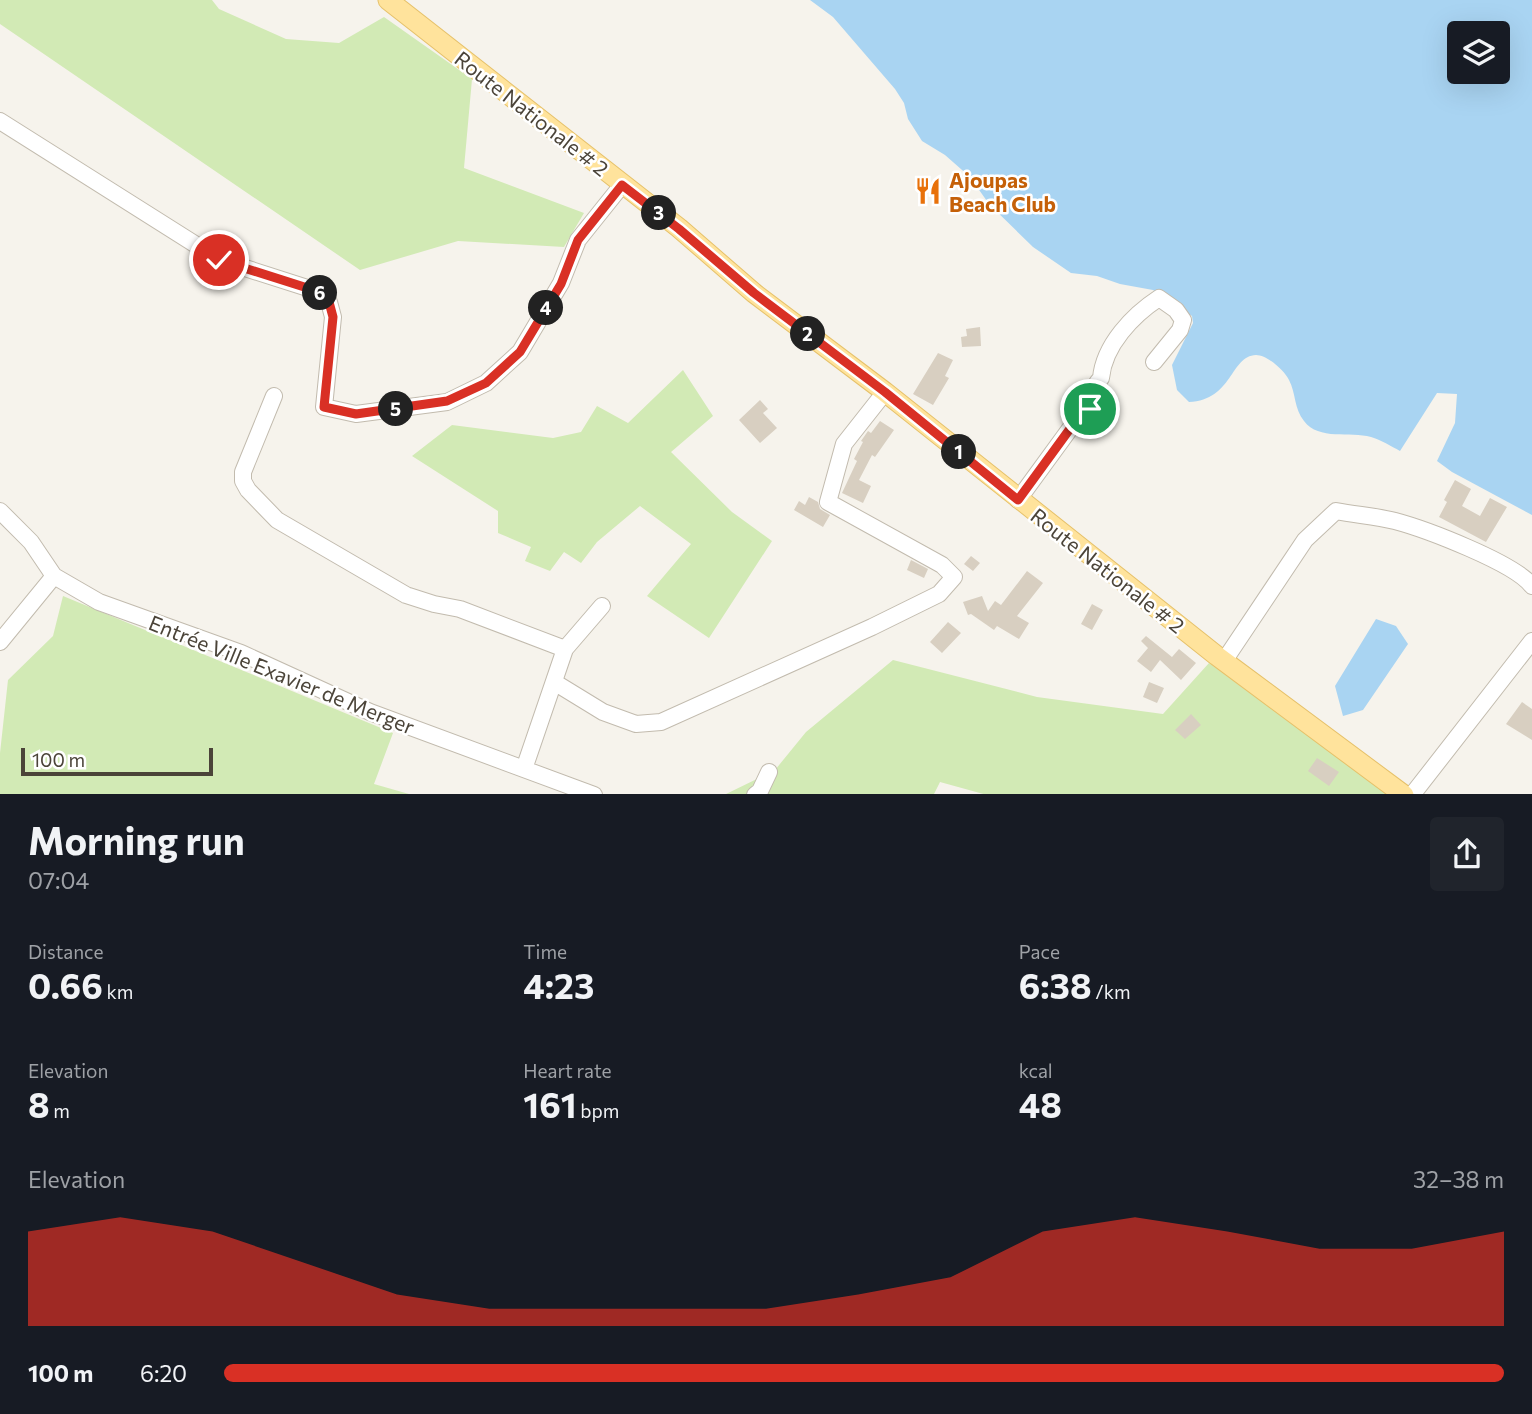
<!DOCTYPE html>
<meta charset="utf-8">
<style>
:root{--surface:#171b24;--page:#20242c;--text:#f1f3f6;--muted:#9ea1a6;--accent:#d93025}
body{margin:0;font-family:Commissioner,sans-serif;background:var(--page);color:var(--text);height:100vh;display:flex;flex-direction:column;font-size:26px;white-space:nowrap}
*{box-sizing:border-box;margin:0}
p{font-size:23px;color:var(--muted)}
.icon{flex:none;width:38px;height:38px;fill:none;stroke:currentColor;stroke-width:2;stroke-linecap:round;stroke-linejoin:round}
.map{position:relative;height:794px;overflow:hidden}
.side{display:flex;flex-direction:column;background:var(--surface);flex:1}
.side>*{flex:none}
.controls{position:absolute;left:1447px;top:21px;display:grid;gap:14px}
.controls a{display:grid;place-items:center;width:63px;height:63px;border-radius:7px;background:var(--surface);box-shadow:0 7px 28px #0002;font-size:35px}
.scale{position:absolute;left:21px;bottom:18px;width:192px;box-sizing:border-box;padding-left:7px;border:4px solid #4b4439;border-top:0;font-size:19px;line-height:24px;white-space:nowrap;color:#4b4439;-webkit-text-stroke:5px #fff;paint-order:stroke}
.pin{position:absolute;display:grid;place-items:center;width:60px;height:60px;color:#fff;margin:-30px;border:4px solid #fff;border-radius:50%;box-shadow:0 2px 7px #0007}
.km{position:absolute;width:35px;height:35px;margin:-18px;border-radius:50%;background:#222;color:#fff;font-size:19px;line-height:35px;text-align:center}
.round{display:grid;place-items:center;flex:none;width:74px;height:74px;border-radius:7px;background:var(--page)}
.overview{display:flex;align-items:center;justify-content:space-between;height:119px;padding:0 28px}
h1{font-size:38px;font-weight:700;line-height:52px}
.figures{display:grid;grid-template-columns:repeat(3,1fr);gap:10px;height:119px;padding:7px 28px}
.figures div{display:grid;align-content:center}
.figures b{font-size:35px;font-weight:700}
.figures small{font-size:19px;font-weight:400}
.figures p{font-size:19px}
.chart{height:196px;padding:14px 28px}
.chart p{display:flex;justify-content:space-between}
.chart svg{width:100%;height:126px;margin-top:7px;fill:var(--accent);opacity:.7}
ul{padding:0 28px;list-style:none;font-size:23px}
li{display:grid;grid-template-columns:112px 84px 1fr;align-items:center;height:52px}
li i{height:18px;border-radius:9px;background:var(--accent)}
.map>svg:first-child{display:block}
.green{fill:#d2eab5}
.water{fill:#a9d4f2;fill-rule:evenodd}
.building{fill:#d8cfc1}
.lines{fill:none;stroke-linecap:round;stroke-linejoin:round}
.minor-casing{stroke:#c2bbae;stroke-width:18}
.major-casing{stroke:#e6c16a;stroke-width:21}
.minor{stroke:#fff;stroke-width:16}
.major{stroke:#ffe39c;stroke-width:19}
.route-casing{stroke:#fff;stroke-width:14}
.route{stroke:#d93025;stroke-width:9}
.labels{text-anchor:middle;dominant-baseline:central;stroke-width:5;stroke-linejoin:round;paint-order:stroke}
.street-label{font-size:21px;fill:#4b4439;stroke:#fff}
.food-label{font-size:21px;font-weight:bold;fill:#c56008;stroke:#fff;text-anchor:start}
</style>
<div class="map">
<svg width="1532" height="795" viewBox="0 0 1532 795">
<rect width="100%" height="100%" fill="#f6f3ec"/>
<path class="green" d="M0 0H212L219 9 286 39 339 43 384 17 472 79 464 168 584 213 564 247 458 241 360 270 0 24Z
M683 370 713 416 671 452 732 512 772 541 709 638 647 596 691 544 640 506 597 542 581 563 564 552 550 571 525 561 531 547 498 533V511L412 456 452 425 553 438 581 432 597 406 628 423Z
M63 596 393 733 374 784 409 794 0 795V753L8 680 53 636Z
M893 660 1037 697 1163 714 1209 663 1387 794 987 795 940 782 934 794 724 795 775 770 806 732Z"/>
<path class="water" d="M810 0H1532V515L1452 472 1437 461 1455 423 1457 394 1437 393 1400 451C1391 446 1381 440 1371 437 1350 431 1319 441 1304 421 1294 409 1296 393 1289 380 1284 370 1267 355 1256 355 1230 356 1233 400 1189 402L1177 390 1172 365 1193 323 1192 316 1153 290 1120 284 1097 276 1071 273 1033 247 989 204 970 177 945 155 922 141 908 119 904 103 895 89 833 17ZM1460 33H1498V72H1460Z
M1376 619 1396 626 1408 644 1363 710 1343 716 1335 686Z"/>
<path class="building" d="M980 327 981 346 962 347 961 337 967 336 966 329Z
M938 353 953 360 945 376 949 378 933 405 913 394Z
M760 400 768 409 763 413 777 428 760 443 739 420Z
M880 421 894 430 875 457 872 455 859 480 871 486 863 503 842 493 857 461 854 459 863 442 861 441 868 431 871 433Z
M1455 480 1471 489 1462 506 1480 516 1490 498 1507 507 1486 542 1439 517 1447 502 1444 500Z
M809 497 818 502 820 509 830 515 823 527 794 510 799 501 805 505Z
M971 556 980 563 973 571 964 564Z
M911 560 928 569 924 578 907 570Z
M1027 571 1043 583 1017 616 1029 623 1019 639 997 626 994 630 971 614 968 615 963 602 982 596 988 611 995 601 1001 605Z
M1092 604 1103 610 1092 630 1081 624Z
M948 622 961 633 942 653 930 642Z
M1146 636 1172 657 1179 649 1196 663 1181 680 1160 660 1151 672 1137 661 1148 648 1141 641Z
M1149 682 1164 688 1157 703 1143 697Z
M1522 702 1532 709V740L1506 724Z
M1191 714 1201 725 1185 739 1175 730Z
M1317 758 1339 772 1329 786 1308 771Z"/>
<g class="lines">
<defs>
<path id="minor" d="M0 121 220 260 320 292 329 302 333 317 324 407 356 414 447 402 486 383 520 352 561 283 578 240 622 185
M274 396 243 472V481L248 490 277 520 406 595 434 604 460 609 565 649
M1018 500 1072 426 1090 409C1090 396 1092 388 1101 378 1104 345 1133 315 1159 298L1176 310 1183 320 1180 330 1154 362
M0 511 31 542 54 576 99 602 241 653 370 712 594 795
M0 642 54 576
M1224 661 1305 540 1336 511C1356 515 1376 516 1395 521 1425 529 1515 563 1532 586
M554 682 603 712 636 724 661 722 872 627 939 594 954 577 942 565 828 502 844 444 885 392
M524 769 565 649 602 606
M755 795 760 791 769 772
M1412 795 1532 641"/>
<path id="major" d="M388 0 679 228 754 293 885 392 1217 656 1404 795"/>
</defs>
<use href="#minor" class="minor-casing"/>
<use href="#major" class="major-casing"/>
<use href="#minor" class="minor"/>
<use href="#major" class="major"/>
</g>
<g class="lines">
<defs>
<path id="route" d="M219 260 320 292 329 302 333 317 324 407 356 414 447 401 486 383 520 352 561 284 578 240 622 185 679 229 754 293 885 392 1018 500 1072 426 1090 409"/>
</defs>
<use href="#route" class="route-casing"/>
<use href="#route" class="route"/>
</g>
<defs>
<symbol id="restaurant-bare" viewBox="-9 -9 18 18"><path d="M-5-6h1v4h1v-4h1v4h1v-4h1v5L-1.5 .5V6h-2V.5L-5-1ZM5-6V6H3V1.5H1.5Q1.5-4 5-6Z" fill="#e8710a" stroke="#fff" stroke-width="2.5" paint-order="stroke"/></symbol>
</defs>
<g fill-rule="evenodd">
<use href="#restaurant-bare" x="909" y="172" width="38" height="38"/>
</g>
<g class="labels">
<g class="street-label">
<text transform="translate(532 113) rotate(38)">Route Nationale # 2</text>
<text transform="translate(1108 570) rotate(38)">Route Nationale # 2</text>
<text transform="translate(282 674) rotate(22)">Entrée Ville Exavier de Merger</text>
</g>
<g class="food-label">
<text x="949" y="179">Ajoupas<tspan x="949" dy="24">Beach Club</tspan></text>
</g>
</g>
</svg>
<div class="controls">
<a><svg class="icon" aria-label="layers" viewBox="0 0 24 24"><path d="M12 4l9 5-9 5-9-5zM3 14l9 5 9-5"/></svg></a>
</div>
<div class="scale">100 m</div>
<div class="pin" style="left:1090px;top:409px;background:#1e9e55"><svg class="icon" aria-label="arrive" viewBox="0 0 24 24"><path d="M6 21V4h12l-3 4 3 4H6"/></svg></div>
<div class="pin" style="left:219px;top:260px;background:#d93025"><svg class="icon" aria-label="check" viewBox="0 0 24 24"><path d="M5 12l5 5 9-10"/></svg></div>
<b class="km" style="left:959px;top:452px">1</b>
<b class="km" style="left:808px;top:334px">2</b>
<b class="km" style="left:659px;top:213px">3</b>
<b class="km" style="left:546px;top:308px">4</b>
<b class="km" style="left:396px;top:409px">5</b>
<b class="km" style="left:320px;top:293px">6</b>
</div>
<section class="side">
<div class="overview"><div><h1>Morning run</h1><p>07:04</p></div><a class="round"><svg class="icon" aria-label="share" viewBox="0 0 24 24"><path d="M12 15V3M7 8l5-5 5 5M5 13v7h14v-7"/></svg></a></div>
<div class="figures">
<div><p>Distance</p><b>0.66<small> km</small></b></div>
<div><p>Time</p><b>4:23</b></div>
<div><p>Pace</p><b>6:38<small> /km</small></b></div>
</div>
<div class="figures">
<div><p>Elevation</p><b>8<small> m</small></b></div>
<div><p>Heart rate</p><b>161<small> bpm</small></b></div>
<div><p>kcal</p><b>48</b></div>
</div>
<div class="chart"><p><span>Elevation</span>32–38 m</p>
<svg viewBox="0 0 160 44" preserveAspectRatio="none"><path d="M0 44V11L10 6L20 11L30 22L40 33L50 38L60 38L70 38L80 38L90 33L100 27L110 11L120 6L130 11L140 17L150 17L160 11V44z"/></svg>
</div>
<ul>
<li><b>100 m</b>6:20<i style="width:100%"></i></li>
</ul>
</section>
